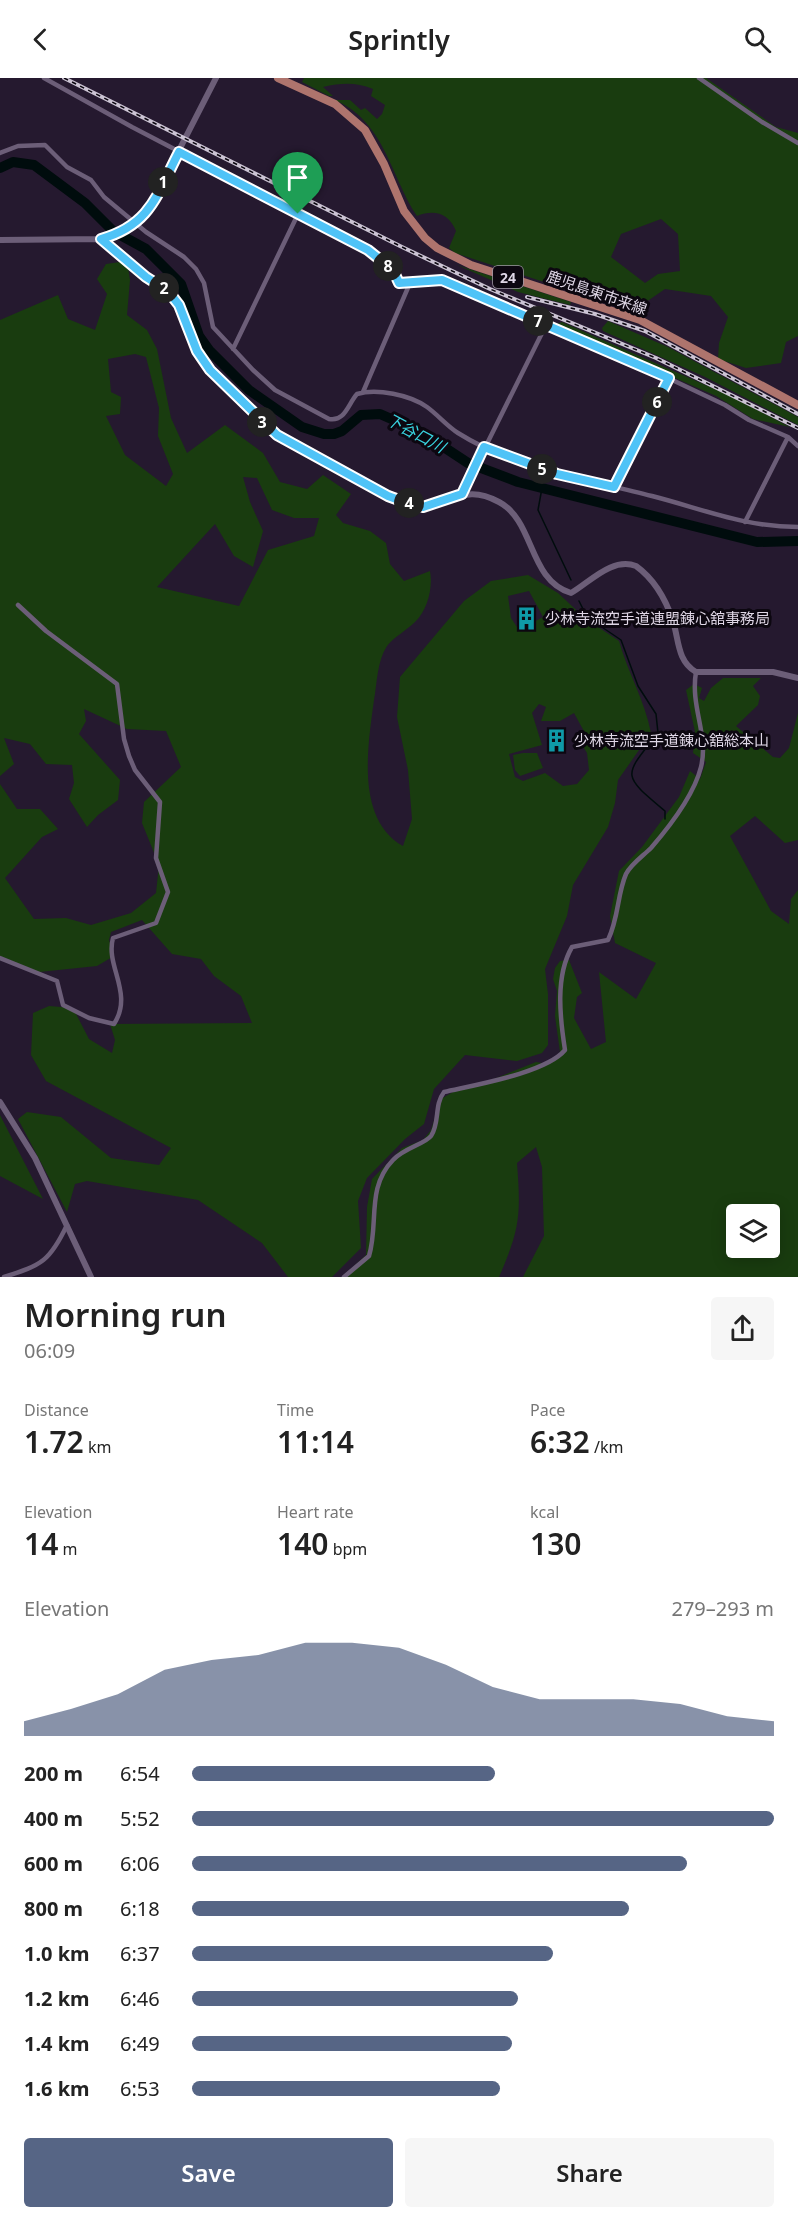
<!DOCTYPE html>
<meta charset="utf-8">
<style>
:root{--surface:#fff;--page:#f6f6f6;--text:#222;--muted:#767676;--accent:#566585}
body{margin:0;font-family:"Noto Sans","Noto Sans JP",sans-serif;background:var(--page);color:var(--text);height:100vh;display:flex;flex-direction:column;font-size:22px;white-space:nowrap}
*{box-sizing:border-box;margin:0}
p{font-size:20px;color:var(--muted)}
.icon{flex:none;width:33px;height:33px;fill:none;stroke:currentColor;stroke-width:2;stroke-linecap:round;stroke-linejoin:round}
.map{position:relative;height:1199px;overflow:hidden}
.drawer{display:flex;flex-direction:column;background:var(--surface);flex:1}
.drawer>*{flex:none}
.fabs{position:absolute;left:726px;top:1126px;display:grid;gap:12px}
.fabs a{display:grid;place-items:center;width:54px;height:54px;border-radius:6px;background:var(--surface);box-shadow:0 3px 15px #0003;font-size:30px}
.pin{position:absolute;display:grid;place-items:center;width:51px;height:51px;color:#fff;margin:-62px -26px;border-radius:50% 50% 50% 0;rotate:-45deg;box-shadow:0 0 6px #0007}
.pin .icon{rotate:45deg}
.km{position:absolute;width:30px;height:30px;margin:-15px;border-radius:50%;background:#222;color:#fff;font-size:16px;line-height:30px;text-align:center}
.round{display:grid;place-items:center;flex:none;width:63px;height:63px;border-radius:6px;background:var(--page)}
.overview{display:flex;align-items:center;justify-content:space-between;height:102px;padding:0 24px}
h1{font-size:33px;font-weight:600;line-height:45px}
.stats{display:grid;grid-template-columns:repeat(3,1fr);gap:9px;height:102px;padding:6px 24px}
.stats div{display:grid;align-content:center}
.stats b{font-size:30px;font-weight:600}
.stats small{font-size:16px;font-weight:400}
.stats p{font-size:16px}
.chart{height:168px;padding:12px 24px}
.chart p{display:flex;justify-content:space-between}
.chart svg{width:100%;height:108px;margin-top:6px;fill:var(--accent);opacity:.7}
.button{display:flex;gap:12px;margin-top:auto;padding:12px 24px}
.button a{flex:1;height:69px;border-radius:6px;background:var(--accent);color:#fff;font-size:24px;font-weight:600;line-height:69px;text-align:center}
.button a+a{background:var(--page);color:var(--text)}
ul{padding:0 24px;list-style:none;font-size:20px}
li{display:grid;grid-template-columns:96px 72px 1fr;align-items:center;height:45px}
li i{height:15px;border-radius:8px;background:var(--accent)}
header{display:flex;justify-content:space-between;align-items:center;height:78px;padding:0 24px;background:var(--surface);font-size:27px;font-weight:600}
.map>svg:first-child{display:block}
.green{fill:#193c0f;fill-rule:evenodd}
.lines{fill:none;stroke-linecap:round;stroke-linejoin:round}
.stream{stroke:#000c0d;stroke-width:1.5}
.river{stroke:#000c0d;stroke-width:10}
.minor{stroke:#6c5e78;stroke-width:4.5}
.tertiary{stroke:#6c5e78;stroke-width:6}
.primary{stroke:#ae746d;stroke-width:8}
.rail-casing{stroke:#cbc3d3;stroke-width:4}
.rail{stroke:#0c0710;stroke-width:1.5;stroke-dasharray:4.5;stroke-linecap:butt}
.route-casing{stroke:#fff;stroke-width:12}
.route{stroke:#4fc3f7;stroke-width:8}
.labels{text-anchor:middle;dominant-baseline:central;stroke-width:6;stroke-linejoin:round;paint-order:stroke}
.shield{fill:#0c0710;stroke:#a099a6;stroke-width:1.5}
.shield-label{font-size:14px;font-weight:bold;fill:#dfd7e6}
.street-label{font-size:15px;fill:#dfd7e6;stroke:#0c0710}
.poi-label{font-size:15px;fill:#dfd7e6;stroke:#0c0710;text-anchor:start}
.water-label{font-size:16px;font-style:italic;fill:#39d5e1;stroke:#0c0710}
</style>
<header><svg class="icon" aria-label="back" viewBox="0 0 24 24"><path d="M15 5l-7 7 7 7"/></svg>Sprintly<svg class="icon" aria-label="search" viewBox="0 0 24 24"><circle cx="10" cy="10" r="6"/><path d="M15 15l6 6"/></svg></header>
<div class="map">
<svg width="798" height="1199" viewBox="0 0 798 1199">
<rect width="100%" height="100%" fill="#25192f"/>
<path class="green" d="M304 0H706L776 49 798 55V258L786 264 781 285 746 290 718 281 719 265 728 239 711 218 665 211 633 233 573 214 574 203 551 196 547 205 455 175 449 170 456 153C449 135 434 131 417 138 390 97 385 44 335 22H350L361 32 365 30 377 41 382 36 385 27 371 18 373 11C355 4 342 5 323 9L333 18H329L302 4ZM661 141 678 156 680 193 658 196 645 205 611 179 621 156Z
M127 183 130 202 127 237 147 252 157 271 171 340 187 375 225 347 263 375 280 404 307 411 323 397 351 416 336 437 343 445 370 453 386 465 390 486 404 503 430 493C433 509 428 532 415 544 407 552 394 559 387 568 377 583 377 606 374 622 368 667 355 741 403 768L412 741 408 692 397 639 400 599 464 523 491 503 528 497 558 515 586 541 619 563C628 595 645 623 651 655L618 702 615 725 608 749 573 807 567 838 545 891 548 916V967L542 975 517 983 465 977 434 1011 424 1046 405 1061 367 1100 358 1123 361 1170 332 1199H288L262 1165 198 1122 87 1103 75 1106 67 1134 18 1041 27 1034 61 1039 111 1080 159 1087 171 1070 46 1003 31 977 33 935 49 928 73 930 89 961 112 975 115 962 110 946 252 945 241 918 214 898 201 881 172 876 142 842 111 854 109 862 114 878 97 888 39 894 0 878V706L17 731H40L58 751 42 759 5 800 34 841 66 840 91 847 131 835 156 815 159 787 142 745 144 724 181 689 166 653 127 651 84 631 86 643 79 656 120 702 118 722 98 737 87 749 69 721 74 705 72 687 46 686 30 666 4 660 14 686 0 698V242L58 217 68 241 95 252 107 216 97 201 106 186ZM135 276 146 279 159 330 158 358 173 396 166 408 125 377 106 338 120 336 121 319 111 314 108 281ZM243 399 257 400 272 432 294 440H319L314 458 268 472 239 528 157 509 215 446 234 478 253 489 263 453 250 424ZM529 513 543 539 519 552 511 540 508 518ZM539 626 546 629 541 643H560L574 635 586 657 579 662 587 675 589 692 577 706 563 708 545 695 523 703 515 699 509 676 542 667 532 635Z
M457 187 571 224 570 227 518 214Z
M608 243 668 269 798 339V347L705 299 603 253 602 250Z
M562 244 726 316 790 349 753 341 716 318 559 249 557 246Z
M723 600H761L753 608 760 618 758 627 736 648 773 679 780 680 789 670 798 635V762L785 765 755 738 730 758 771 833 789 846 791 821 798 812V1199H523L544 1158 542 1089 536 1069 517 1085C521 1137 520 1151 499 1199H342L366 1177 367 1129 372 1101 402 1070 423 1062 431 1052 441 1021 453 1014 479 1007 536 984 548 986 560 974 555 938 557 913 553 901 555 890 560 883 569 882 582 915 577 919 574 940 591 971 606 964 599 894 636 921 656 885 615 865 610 838 619 793 642 769 679 719 690 693 700 701 706 684 693 675 695 654 686 612 694 606 702 610 699 620 704 623 711 610ZM736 1137H770V1170H736Z
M523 675H537L543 690 520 698 515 692 513 677Z
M0 1037 43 1121 0 1098Z"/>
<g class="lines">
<path class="stream" d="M542 410 538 432 571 502
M579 523 587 539 621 562 638 608 656 636 658 655C623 699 621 696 665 733V741"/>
<path class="river" d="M0 90 13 84 34 87 85 125 113 153 146 171 181 206 199 258 209 272 249 312 302 349 324 356H334L342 353 361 337 380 336 421 354 468 385 518 404 757 464 798 463"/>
<path class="minor" d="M44 0 132 49 368 172 393 192 399 205 447 204 668 300 725 327 749 342 788 359 798 368
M699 0 762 44 798 65
M0 75 18 68 45 67 67 89 91 102 104 119 146 154 184 179 196 191 204 205 213 249 253 292 275 312 329 341C345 344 348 326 357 316 377 310 410 317 427 329 438 337 447 348 458 355 517 392 587 401 652 418 703 431 744 449 798 449
M233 271 298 136
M363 314 410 205
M614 409 668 300
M462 416 546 247
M745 444 788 359
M0 880 57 903 63 927 89 940 114 946C134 915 105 888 113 860L156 845 168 814 156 780 160 724 135 692 129 678 124 661 117 606 46 553 18 527
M4 1199C42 1187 50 1183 67 1147
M344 1199 369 1178C379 1145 366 1110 393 1082 404 1070 425 1066 431 1058 440 1045 434 1027 444 1014 474 1007 546 995 565 972 560 940 555 898 572 869L608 862C619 839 617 817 626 796 631 786 643 778 651 770 670 748 694 717 701 689 709 657 690 629 696 594"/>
<path class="tertiary" d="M101 161C123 155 137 148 150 129L216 0
M0 162 101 161 127 180 145 199 168 213 179 227 197 273 210 292 253 337 277 357 388 418C398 422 413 429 423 428 455 427 463 405 499 424 535 443 528 502 571 515 590 504 612 479 636 488 654 501 666 522 673 543 679 562 677 583 696 594H773L798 600
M0 1024 35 1080 91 1199"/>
<path class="primary" d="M278 0 335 26 365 52 384 86 404 133 425 160 437 170 471 187 640 242 798 327"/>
<defs>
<path id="rail" d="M64 0 402 169 490 211 656 280 798 350
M527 219 595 236 645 253 798 336"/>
</defs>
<use href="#rail" class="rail-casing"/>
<use href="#rail" class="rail"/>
</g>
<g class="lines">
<defs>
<path id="route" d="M179 74 368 172 393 192 399 205 442 202 669 300 614 409 557 396 484 369 462 416 423 429 407 425 388 418 277 357 210 292 197 273 179 227 168 213 146 199 101 161C151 147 157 116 179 74Z"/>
</defs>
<use href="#route" class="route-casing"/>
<use href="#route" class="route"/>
</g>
<defs>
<symbol id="building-bare" viewBox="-9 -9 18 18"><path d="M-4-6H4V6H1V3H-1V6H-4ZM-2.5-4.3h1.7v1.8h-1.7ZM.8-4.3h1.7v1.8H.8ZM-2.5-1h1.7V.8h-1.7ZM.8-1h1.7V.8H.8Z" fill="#0f9aa8" stroke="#0c0710" stroke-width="2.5" paint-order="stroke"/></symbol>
</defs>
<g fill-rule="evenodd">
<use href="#building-bare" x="510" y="524" width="33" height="33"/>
<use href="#building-bare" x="540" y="646" width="33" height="33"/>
</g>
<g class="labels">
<rect class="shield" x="493" y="188" width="30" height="22" rx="4.5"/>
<g class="shield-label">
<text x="508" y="199">24</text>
</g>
<g class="street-label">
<text transform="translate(597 214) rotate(19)">鹿児島東市来線</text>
</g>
<g class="poi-label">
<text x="545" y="540">少林寺流空手道連盟錬心舘事務局</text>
<text x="574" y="662">少林寺流空手道錬心舘総本山</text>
</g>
<g class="water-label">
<text transform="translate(416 355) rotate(28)">下谷口川</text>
</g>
</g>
</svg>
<div class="fabs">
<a><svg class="icon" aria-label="layers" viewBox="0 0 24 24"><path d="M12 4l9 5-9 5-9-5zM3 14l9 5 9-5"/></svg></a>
</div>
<div class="pin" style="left:298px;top:136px;background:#1e9e55"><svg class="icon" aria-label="arrive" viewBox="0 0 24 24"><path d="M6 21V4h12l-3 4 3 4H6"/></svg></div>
<b class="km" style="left:163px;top:104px">1</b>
<b class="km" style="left:164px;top:210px">2</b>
<b class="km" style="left:262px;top:344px">3</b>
<b class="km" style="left:409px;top:425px">4</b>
<b class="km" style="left:542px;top:391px">5</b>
<b class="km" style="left:657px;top:324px">6</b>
<b class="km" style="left:538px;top:243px">7</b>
<b class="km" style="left:388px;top:188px">8</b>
</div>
<section class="drawer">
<div class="overview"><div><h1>Morning run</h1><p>06:09</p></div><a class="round"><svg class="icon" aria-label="share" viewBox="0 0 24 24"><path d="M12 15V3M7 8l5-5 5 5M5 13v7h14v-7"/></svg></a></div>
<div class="stats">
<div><p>Distance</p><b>1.72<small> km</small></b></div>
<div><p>Time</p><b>11:14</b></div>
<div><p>Pace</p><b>6:32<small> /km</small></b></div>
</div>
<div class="stats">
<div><p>Elevation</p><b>14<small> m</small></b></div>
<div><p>Heart rate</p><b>140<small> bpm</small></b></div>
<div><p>kcal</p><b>130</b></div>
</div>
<div class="chart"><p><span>Elevation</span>279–293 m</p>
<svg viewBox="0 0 160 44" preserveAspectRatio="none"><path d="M0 44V38L10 33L20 27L30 17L40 13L50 11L60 6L70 6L80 8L90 15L100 24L110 29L120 29L130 29L140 31L150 36L160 38V44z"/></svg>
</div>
<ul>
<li><b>200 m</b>6:54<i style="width:52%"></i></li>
<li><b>400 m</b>5:52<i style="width:100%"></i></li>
<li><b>600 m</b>6:06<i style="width:85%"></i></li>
<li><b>800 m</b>6:18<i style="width:75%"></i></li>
<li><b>1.0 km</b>6:37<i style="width:62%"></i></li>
<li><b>1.2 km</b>6:46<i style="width:56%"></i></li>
<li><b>1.4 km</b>6:49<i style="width:55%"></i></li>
<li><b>1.6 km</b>6:53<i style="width:53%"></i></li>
</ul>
<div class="button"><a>Save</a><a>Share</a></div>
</section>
